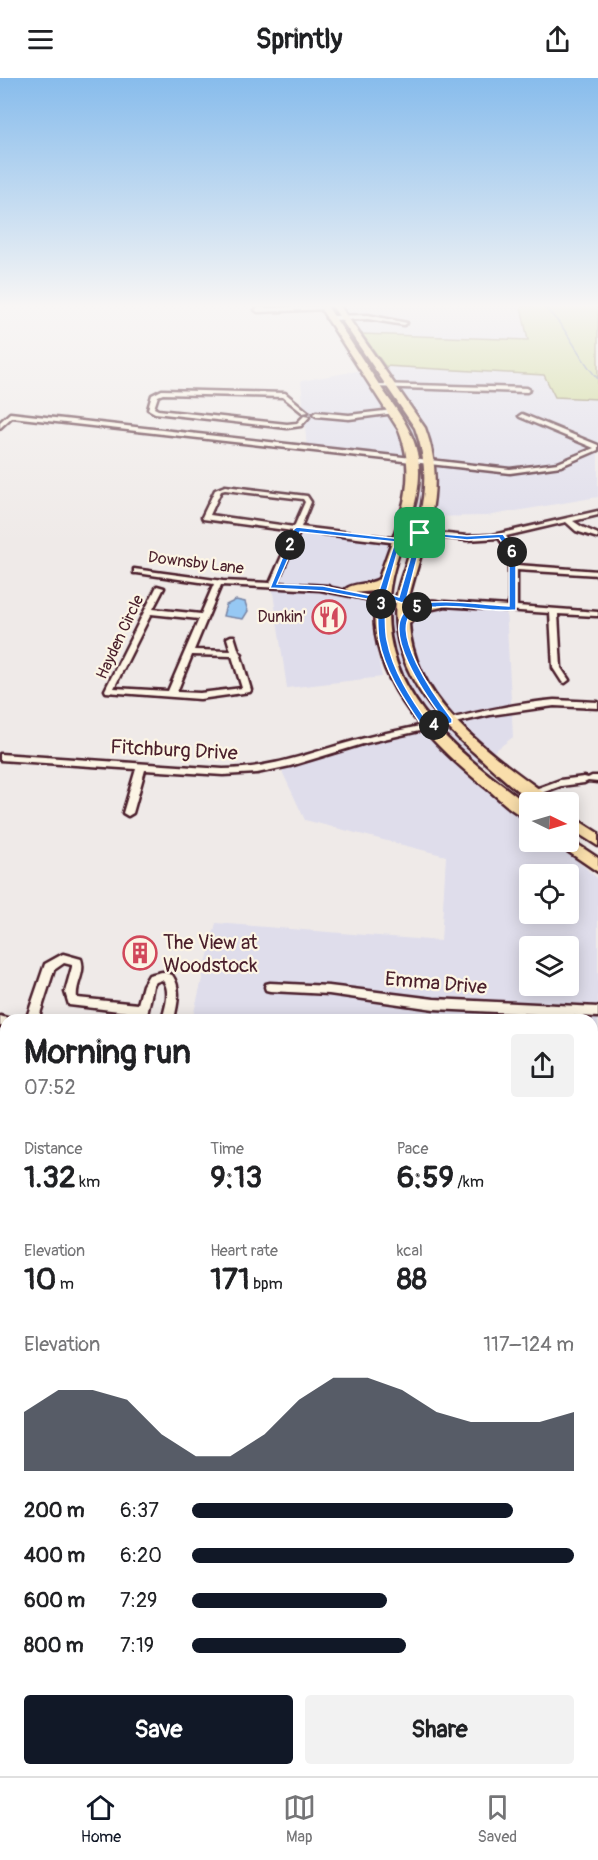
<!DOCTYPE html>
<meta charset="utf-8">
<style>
:root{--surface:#fff;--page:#f2f2f2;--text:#202124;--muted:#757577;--line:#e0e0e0;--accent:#111827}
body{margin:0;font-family:Pangolin,sans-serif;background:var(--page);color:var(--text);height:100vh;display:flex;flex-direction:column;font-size:22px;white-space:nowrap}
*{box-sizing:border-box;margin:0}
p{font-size:20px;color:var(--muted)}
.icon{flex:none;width:33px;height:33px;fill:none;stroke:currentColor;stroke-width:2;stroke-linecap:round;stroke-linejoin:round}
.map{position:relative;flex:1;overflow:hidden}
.sheet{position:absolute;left:0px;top:936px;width:598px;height:762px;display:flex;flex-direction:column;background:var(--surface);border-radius:18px 18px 0 0;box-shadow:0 3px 15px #0003}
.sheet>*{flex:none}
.needle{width:39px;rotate:95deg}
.fabs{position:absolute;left:519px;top:714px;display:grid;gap:12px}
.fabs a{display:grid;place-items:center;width:60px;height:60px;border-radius:6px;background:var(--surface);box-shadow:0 3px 15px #0003;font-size:30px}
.pin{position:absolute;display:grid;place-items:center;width:51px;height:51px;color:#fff;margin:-26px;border-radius:12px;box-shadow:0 3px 9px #0006}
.km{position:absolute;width:30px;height:30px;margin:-15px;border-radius:50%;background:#222;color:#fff;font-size:16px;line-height:30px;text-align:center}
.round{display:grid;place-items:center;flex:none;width:63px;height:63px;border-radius:6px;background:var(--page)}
.headline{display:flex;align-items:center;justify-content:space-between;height:102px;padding:0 24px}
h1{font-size:33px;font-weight:800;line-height:45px}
.metrics{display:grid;grid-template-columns:repeat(3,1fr);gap:9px;height:102px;padding:6px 24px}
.metrics div{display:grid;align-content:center}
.metrics b{font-size:30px;font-weight:800}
.metrics small{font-size:16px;font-weight:400}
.metrics p{font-size:16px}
.chart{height:168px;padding:12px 24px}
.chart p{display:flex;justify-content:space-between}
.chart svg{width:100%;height:108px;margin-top:6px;fill:var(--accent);opacity:.7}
.button{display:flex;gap:12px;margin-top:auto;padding:12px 24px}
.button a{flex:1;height:69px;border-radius:6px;background:var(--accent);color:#fff;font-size:24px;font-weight:800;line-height:69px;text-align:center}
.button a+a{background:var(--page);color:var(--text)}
ul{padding:0 24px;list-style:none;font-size:20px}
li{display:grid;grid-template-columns:96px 72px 1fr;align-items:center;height:45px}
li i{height:15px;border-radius:8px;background:var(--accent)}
header{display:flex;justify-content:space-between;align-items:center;height:78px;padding:0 24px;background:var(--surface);font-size:27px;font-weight:800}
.menu{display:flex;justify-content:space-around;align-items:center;height:84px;border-top:2px solid var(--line);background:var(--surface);font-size:16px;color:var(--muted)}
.menu a{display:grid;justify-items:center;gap:3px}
.menu .active{color:var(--accent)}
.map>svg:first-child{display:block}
.built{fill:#dfddeb;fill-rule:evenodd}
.green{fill:#c8d589;stroke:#897a5a;stroke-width:1.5}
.water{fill:#96c8f3;stroke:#7884a3;stroke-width:1.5}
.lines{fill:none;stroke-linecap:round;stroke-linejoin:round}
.stream{stroke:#7884a3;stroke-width:1.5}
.minor-casing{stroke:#4a1f2b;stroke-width:5}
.primary-casing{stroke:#4a1f2b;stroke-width:5}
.minor{fill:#fcf5e5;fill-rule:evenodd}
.primary{fill:#f9deab;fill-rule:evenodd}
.route{fill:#1a73e8;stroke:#fff;stroke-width:1.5;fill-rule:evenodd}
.labels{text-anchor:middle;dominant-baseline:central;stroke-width:4.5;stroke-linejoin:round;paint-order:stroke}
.far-street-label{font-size:16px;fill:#4a1f2b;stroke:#fcf5e5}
.far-poi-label{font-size:16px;fill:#4a1f2b;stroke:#fcf5e5;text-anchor:end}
.street-label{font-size:20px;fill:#4a1f2b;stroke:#fcf5e5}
.poi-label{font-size:20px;fill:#4a1f2b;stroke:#fcf5e5;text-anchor:start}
</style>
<header><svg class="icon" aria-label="menu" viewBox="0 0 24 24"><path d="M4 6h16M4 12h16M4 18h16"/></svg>Sprintly<svg class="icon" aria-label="share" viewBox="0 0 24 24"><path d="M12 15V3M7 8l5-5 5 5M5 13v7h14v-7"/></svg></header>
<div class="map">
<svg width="598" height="1698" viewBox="0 0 598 1698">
<rect width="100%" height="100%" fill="#efeae8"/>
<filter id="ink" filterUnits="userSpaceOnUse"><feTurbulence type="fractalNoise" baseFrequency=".0167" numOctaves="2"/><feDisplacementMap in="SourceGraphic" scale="12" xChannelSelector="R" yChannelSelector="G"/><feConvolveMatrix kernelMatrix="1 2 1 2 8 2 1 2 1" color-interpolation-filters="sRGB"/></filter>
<g filter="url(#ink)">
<path class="built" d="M339 228H521L528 262 362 256Z
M385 288 545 297 555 319 598 321V419L487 438 416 439 425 385 307 371 301 303Z
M297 451 390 462 372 520 371 546 382 599 287 610 272 508Z
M377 525 506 530 513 659 475 688 529 735 530 764H556L598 801V1698H0V1095L6 1091V1692H592V942H192L216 845 441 863 446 778 305 742 280 689 427 651 382 580ZM530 796H568V836H530ZM530 868H568V908H530Z"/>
<path class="green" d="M521 228H598V321L555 319 544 297 385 288 362 256 528 262Z"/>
<path class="water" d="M236 522 245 524 248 533 243 541 223 538 226 527Z"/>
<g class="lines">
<path class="stream" d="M542 228C568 248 577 278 598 301"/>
<defs>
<path id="minor" d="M324 228 326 231 258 234 255 232 258 230Z
M368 237 407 245 404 247 368 241 329 242 326 240 329 238Z
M375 306 527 310 530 312 527 314 373 309V307Z
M162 312 285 315 308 334 303 335 283 319 163 316 158 318 154 330 158 332 287 346 297 345 304 338 309 339 301 348 287 350 155 335 148 331 152 317Z
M393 332 395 333V335L349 341 316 338 313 336 316 334 349 337Z
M10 335 510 391 558 385 594 370 520 339 519 338 522 336 598 367V372L561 388 510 395 12 339 0 350V344Z
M225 408 307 418 311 424 301 449 401 461 402 463 398 465 300 453 277 505 328 508 332 510 381 520 509 528V475L499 460 467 462 420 457 416 455 417 453 467 458 493 457 598 433V437L573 443 582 449 598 456V460L576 453 566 444 506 458 517 475V487L598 493V497L517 492V528L598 534V538H596L558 536 561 590 569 602 565 605 562 604 553 590 550 535 381 524 320 512 221 507 194 572 231 573 227 560 231 558H234L239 574 242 576 241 578 251 612 250 614 200 621 106 614 105 612 157 508 164 510 153 531 201 536 214 506 137 495H134V491L223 503 270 505 293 453 203 441 202 439 215 412ZM225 412 303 421 305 424 294 449 210 437 221 413ZM151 536 199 541 168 613 114 610ZM192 577 232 578 242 610 200 615 177 614Z
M554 622 598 624V630L554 628 490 637 366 665 290 688 257 695 223 697 145 692 133 735 128 738 123 735 136 691 0 682V676L223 691C272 691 315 673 361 661 382 655 403 652 424 647 467 637 510 626 554 622Z
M592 698H598V704L588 703 584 705 561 708 533 718 528 715 530 713 560 702 584 699 588 700Z
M63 876 81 881C86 895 75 906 77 920L138 926 143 907 149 897 162 894 172 897C182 911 177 926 174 942H162C165 930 172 911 162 902L156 904 153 908 146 942H134L136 935 69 927 65 914 72 889V887L64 885 54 892 38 942H26L45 886Z
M270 905 329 908 434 921 598 929V939L434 931 329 916 270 913 266 912 265 909 266 906Z
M0 938 10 941 11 942H6V949L0 948Z
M0 1575 6 1576V1592L0 1591Z
M261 1692H281L284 1698H264Z"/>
<path id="primary" d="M319 228H327C345 255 362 281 380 308 395 330 414 352 418 380 424 423 401 458 392 499 369 607 451 670 530 728V741C514 737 498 719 485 709 425 661 363 596 376 513L352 515 346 511C354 504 367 508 379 501 395 449 421 407 399 352Z
M332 228H340L425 350C449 414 423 461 408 523V530C418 525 435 519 444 526L442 529 420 534 409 546C413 625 494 678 551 720L553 724C548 724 540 726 535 723 517 715 494 692 478 678 434 640 389 585 396 523 397 510 403 496 407 483 422 435 433 399 415 350Z
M568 736 598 755V768L568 749Z
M568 760 598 780V794L560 768 558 764H568Z"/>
</defs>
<use href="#minor" class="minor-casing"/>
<use href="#primary" class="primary-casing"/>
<use href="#minor" class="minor"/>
<use href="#primary" class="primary"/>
</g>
</g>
<linearGradient id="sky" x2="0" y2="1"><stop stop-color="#87bcec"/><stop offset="0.49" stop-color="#f8f6f5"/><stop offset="1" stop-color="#f8f6f5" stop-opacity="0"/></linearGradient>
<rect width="598" height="465" fill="url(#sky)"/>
<path class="route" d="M297 449 401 461 386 515 399 519 418 454 467 458 503 456 516 475V532C490 535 462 526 436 529 431 529 423 530 418 532 382 546 439 624 452 641V645L424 651C406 624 385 595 379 562 377 549 378 536 377 523L323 513 270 510 294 451ZM300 454 395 464 378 516 402 525 406 523 423 457 467 462 499 460 509 475V528C486 527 432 519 412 528 374 547 429 622 444 642L429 646C411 621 393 593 387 562 384 549 387 533 383 520L323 508 277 506Z"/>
<defs>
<symbol id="restaurant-ring" viewBox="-11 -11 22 22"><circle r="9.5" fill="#fcf5e5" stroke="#d1495b" stroke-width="1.5"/><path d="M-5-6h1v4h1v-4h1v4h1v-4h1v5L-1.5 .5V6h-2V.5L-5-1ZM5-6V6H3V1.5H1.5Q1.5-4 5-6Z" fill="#d1495b"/></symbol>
<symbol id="building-ring" viewBox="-11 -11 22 22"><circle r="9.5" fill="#fcf5e5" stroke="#d1495b" stroke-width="1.5"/><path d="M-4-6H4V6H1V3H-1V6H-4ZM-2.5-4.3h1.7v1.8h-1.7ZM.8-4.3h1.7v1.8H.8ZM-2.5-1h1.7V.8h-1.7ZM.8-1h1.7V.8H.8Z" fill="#d1495b"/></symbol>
</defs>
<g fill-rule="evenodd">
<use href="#restaurant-ring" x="310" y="520" width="38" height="38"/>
<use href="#building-ring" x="121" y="856" width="38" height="38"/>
</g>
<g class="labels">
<g class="far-street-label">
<text transform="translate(196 485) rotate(7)">Downsby Lane</text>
<text transform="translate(120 559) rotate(-65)">Hayden Circle</text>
</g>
<g class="far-poi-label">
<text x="306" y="539">Dunkin'</text>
</g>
<g class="street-label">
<text transform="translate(174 672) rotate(3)">Fitchburg Drive</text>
<text transform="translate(436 905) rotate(5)">Emma Drive</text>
</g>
<g class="poi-label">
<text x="163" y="864">The View at<tspan x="163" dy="23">Woodstock</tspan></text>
</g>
</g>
</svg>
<div class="fabs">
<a><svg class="needle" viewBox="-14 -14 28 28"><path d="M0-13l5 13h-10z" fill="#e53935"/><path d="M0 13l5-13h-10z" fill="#757577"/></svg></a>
<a><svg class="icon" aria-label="locate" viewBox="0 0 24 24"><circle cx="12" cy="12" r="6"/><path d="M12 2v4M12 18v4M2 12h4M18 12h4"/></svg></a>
<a><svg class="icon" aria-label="layers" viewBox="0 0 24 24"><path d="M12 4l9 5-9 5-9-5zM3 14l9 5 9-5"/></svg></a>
</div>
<div class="pin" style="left:420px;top:455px;background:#1e9e55"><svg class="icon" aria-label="arrive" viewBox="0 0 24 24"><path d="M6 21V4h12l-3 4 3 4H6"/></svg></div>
<b class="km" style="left:290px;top:467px">2</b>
<b class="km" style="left:381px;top:526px">3</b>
<b class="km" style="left:434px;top:647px">4</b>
<b class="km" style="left:417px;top:529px">5</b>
<b class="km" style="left:512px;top:474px">6</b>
<section class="sheet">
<div class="headline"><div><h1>Morning run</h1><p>07:52</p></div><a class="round"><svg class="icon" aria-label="share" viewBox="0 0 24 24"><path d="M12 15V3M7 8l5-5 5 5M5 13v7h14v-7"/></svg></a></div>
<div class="metrics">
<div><p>Distance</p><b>1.32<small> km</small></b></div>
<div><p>Time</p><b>9:13</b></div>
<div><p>Pace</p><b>6:59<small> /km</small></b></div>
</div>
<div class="metrics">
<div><p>Elevation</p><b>10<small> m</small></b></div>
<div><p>Heart rate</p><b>171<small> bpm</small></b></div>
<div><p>kcal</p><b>88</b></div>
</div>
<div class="chart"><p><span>Elevation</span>117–124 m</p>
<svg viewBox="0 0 160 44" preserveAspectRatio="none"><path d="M0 44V20L10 11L20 11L30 15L40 29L50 38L60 38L70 29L80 15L90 6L100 6L110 11L120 20L130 24L140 24L150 24L160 20V44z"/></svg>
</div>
<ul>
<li><b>200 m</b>6:37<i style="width:84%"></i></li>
<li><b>400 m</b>6:20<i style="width:100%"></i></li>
<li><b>600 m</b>7:29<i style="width:51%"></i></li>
<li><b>800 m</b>7:19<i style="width:56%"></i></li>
</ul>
<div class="button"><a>Save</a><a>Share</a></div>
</section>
</div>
<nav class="menu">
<a class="active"><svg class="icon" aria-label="home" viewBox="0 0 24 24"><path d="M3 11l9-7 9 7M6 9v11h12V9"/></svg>Home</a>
<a><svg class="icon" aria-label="map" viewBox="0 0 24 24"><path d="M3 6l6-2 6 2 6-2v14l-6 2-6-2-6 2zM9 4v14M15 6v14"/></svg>Map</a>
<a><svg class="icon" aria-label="saved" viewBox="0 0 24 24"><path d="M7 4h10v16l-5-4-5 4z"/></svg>Saved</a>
</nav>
